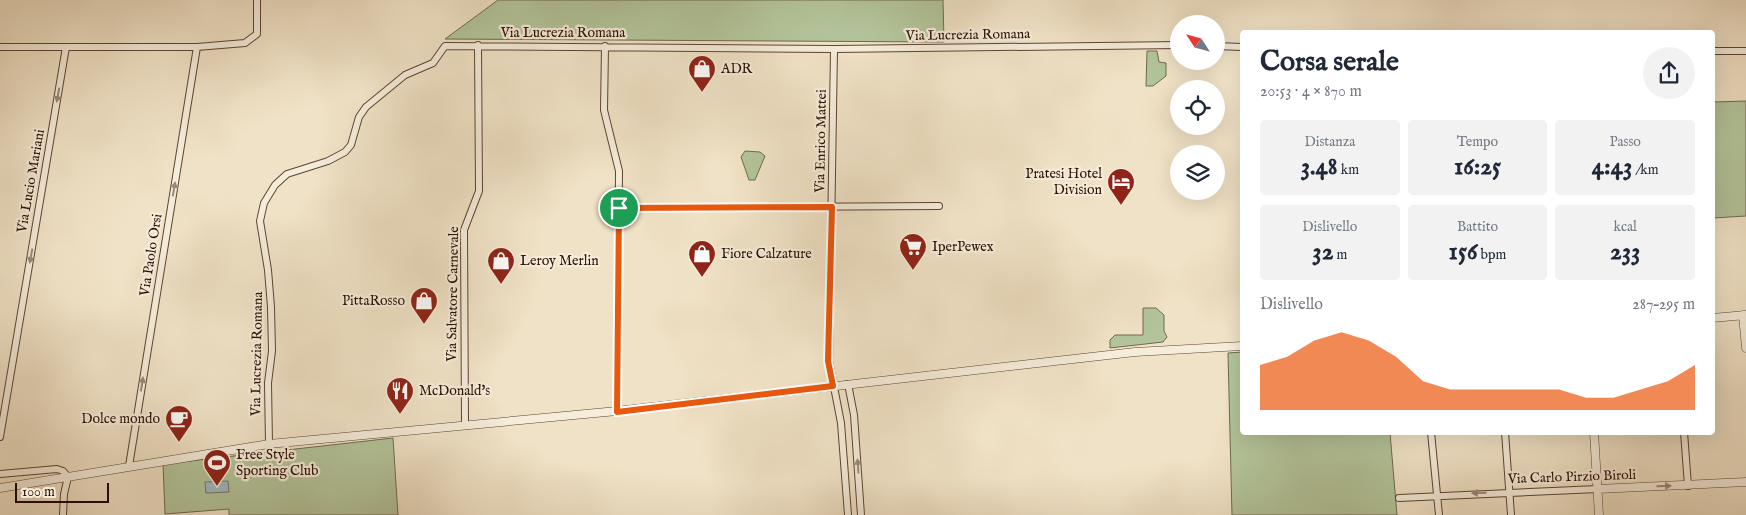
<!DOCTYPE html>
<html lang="it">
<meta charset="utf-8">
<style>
:root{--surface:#fff;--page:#f2f2f3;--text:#1f2937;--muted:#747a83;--accent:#ea580c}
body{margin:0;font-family:"IM FELL English",serif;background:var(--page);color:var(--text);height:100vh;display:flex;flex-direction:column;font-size:19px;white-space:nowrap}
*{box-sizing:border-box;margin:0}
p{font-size:16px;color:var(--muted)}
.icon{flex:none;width:28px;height:28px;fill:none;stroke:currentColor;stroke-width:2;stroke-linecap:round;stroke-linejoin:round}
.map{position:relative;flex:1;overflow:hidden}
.sheet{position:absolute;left:1240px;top:30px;width:475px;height:405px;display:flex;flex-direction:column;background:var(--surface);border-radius:5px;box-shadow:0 5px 20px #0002}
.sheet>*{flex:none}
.needle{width:32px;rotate:306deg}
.tools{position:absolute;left:1170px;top:15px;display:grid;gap:10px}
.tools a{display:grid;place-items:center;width:55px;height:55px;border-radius:50%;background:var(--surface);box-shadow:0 5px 20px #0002;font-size:25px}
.scale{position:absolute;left:15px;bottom:12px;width:94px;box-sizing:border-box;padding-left:5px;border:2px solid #2a0f02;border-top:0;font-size:14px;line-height:18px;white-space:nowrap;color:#2a0f02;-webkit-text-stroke:4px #f5ecda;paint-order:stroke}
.pin{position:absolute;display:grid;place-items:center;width:42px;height:42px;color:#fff;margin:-21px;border:2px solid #fff;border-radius:50%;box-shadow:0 1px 5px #0007}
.round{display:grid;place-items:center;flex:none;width:52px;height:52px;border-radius:26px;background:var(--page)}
.overview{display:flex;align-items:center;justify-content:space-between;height:85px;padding:0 20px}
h1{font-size:28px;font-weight:700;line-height:38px}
.metrics{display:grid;grid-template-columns:repeat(3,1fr);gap:8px;height:85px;padding:5px 20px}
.metrics div{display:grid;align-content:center;border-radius:5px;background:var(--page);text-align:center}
.metrics b{font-size:25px;font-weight:700}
.metrics small{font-size:14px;font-weight:400}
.metrics p{font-size:14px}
.chart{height:140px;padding:10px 20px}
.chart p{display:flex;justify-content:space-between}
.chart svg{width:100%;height:90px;margin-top:5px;fill:var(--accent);opacity:.7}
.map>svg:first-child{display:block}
.green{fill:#b3c49a;stroke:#6e6a4e}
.water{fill:#a0bbc0;stroke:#717674}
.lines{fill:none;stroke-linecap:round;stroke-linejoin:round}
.minor-casing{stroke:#5c4433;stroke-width:8}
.tertiary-casing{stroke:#5c4433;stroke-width:9}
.minor{stroke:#f5ecda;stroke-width:6}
.tertiary{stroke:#f5ecda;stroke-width:8}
.oneway{fill:#9a8979}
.route-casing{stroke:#fff;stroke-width:10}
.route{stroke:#ea580c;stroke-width:6}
.labels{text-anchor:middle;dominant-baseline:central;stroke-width:4.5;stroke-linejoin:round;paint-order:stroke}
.street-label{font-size:14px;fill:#2a0f02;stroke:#f5ecda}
.poi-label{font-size:14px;fill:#2a0f02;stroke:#f5ecda;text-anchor:start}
</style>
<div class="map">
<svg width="1746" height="515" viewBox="0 0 1746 515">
<rect width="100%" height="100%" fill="#f0e2c6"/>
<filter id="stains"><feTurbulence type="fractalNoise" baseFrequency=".004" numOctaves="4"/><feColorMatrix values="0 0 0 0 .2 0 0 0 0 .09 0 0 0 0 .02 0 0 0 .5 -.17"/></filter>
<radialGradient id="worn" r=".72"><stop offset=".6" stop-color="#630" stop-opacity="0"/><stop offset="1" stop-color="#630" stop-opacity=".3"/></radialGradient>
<path class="green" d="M498 0H943L944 42 445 39Z
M1147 51H1157L1159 62 1166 63V76L1153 86H1146Z
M1746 101V216L1713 218V102Z
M745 151 760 152 765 156 755 180H749L741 157Z
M1143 308H1156L1164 315V331L1167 337 1163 342 1110 348V340L1115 335H1143Z
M1242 352V432L1390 433 1397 515H1232L1228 353Z
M393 438 398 515H229V509L165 514 163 464Z"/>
<path class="water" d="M228 481 229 492 206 493 205 482Z"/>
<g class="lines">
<defs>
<path id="minor" d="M605 46 604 110 619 171 617 411
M1216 46 1242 47
M0 47H197L245 43 257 34V0
M834 49 829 361 841 423 848 515
M1712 51H1746
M619 208 939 206
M848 384 854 415 861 515
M465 426 464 230 479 191 478 45
M1431 432 1439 515
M1505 432 1511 515
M1684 432 1688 486
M0 437 66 47
M269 444 268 383 272 351 271 307 268 270 260 221 264 203 275 185 287 174 328 161 345 152 351 145 359 117 366 107 405 75 433 63 445 46 834 49 1179 45
M129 466 197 47
M0 474 57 469 63 471 68 477 64 494 63 515
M1399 498 1598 489"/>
<path id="tertiary" d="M1743 315 1746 348
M1712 318 1746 315
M1594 432 1599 515
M0 488 269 444 617 411 1135 352 1242 346
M1598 489 1746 482"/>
</defs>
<use href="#minor" class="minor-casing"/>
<use href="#tertiary" class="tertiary-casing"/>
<use href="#minor" class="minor"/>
<use href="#tertiary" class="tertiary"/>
</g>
<defs><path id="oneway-solid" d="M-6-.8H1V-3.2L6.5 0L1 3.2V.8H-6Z" transform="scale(1.25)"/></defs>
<g class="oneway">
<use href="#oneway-solid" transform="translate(58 95) rotate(100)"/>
<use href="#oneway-solid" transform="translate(174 189) rotate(-81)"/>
<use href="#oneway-solid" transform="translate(31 256) rotate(100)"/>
<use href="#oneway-solid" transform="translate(142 384) rotate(-81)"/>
<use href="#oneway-solid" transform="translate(858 466) rotate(-94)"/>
<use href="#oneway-solid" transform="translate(1664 486) rotate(-2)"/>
<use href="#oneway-solid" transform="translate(1479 493) rotate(178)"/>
</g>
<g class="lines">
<defs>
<path id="route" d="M832 207 828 361 833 386 617 412 619 208Z"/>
</defs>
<use href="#route" class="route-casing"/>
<use href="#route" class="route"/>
</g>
<defs>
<symbol id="shop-pin" viewBox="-11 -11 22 30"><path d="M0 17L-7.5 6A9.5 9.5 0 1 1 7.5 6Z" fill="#8f2418" stroke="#f5ecda"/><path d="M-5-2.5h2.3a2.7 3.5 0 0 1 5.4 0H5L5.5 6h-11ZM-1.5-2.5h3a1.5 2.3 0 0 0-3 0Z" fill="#fff"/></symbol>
<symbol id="hotel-pin" viewBox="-11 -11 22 30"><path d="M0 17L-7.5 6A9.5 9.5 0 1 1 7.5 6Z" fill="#8f2418" stroke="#f5ecda"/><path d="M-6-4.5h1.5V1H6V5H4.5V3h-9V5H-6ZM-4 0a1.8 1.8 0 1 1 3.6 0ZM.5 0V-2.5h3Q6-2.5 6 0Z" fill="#fff"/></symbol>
<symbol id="supermarket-pin" viewBox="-11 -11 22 30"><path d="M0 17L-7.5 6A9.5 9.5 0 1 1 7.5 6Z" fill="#8f2418" stroke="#f5ecda"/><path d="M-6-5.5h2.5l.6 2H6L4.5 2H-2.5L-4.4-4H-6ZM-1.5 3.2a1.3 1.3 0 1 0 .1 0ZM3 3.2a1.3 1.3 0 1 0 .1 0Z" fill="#fff"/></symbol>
<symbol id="restaurant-pin" viewBox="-11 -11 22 30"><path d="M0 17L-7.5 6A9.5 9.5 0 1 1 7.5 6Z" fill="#8f2418" stroke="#f5ecda"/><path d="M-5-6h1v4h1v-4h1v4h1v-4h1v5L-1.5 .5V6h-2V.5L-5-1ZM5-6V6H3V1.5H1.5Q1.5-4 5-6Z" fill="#fff"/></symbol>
<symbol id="cafe-pin" viewBox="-11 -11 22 30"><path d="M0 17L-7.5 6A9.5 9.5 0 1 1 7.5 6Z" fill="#8f2418" stroke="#f5ecda"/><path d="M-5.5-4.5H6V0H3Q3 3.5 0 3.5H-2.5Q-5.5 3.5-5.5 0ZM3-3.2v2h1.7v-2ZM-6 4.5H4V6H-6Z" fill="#fff"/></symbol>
<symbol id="stadium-pin" viewBox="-11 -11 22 30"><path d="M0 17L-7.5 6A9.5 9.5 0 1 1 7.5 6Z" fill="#8f2418" stroke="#f5ecda"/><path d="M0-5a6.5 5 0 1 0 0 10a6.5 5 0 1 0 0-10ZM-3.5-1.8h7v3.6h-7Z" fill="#fff"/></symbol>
</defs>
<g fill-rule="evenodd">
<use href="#shop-pin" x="686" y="53" width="32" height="43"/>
<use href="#hotel-pin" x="1105" y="166" width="32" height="43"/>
<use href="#supermarket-pin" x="897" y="231" width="32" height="43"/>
<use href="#shop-pin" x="686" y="238" width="32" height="43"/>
<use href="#shop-pin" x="485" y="245" width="32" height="43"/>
<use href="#shop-pin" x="408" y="285" width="32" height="43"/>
<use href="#restaurant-pin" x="384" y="375" width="32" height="43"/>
<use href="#cafe-pin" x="163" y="403" width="32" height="43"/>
<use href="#stadium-pin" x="201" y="447" width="32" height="43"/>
</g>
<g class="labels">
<g class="street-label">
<text x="563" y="33">Via Lucrezia Romana</text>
<text transform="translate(968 35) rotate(-1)">Via Lucrezia Romana</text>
<text transform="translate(821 141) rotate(-89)">Via Enrico Mattei</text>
<text transform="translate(31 181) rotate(-80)">Via Lucio Mariani</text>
<text transform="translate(151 255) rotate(-81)">Via Paolo Orsi</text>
<text transform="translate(453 294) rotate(-89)">Via Salvatore Carnevale</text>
<text transform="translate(257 354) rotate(-89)">Via Lucrezia Romana</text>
<text transform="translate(1572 477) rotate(-2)">Via Carlo Pirzio Biroli</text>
</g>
<g class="poi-label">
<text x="721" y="69">ADR</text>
<text x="1102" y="174" text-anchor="end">Pratesi Hotel<tspan x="1102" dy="16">Division</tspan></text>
<text x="932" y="247">IperPewex</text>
<text x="721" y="254">Fiore Calzature</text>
<text x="520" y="261">Leroy Merlin</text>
<text x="405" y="301" text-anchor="end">PittaRosso</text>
<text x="419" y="391">McDonald's</text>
<text x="160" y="419" text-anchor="end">Dolce mondo</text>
<text x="236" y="455">Free Style<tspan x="236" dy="16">Sporting Club</tspan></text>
</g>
</g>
<rect width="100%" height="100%" filter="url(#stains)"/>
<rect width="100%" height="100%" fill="url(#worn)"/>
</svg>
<div class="tools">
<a><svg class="needle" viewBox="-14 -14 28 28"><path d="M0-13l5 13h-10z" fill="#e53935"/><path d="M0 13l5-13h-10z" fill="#747a83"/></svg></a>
<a><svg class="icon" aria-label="locate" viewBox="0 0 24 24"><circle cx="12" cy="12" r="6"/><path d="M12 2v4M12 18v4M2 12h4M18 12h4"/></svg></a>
<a><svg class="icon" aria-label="layers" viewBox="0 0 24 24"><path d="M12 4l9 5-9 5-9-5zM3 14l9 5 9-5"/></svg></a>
</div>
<div class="scale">100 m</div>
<div class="pin" style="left:619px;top:208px;background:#1e9e55"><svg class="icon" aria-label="arrive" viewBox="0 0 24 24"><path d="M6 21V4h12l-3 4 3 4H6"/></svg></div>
<section class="sheet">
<div class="overview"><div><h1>Corsa serale</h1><p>20:53 · 4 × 870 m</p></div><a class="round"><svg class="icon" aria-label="share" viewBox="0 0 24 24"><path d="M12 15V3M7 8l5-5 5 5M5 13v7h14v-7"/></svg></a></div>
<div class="metrics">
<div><p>Distanza</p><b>3.48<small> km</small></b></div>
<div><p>Tempo</p><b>16:25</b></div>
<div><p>Passo</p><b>4:43<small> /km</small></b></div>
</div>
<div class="metrics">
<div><p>Dislivello</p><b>32<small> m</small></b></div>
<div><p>Battito</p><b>156<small> bpm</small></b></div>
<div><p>kcal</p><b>233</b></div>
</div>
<div class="chart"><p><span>Dislivello</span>287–295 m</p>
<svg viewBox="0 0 160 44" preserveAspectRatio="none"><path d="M0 44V22L10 18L20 10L30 6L40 10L50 18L60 30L70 34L80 34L90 34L100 34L110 34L120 38L130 38L140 34L150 30L160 22V44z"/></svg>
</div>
</section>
</div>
